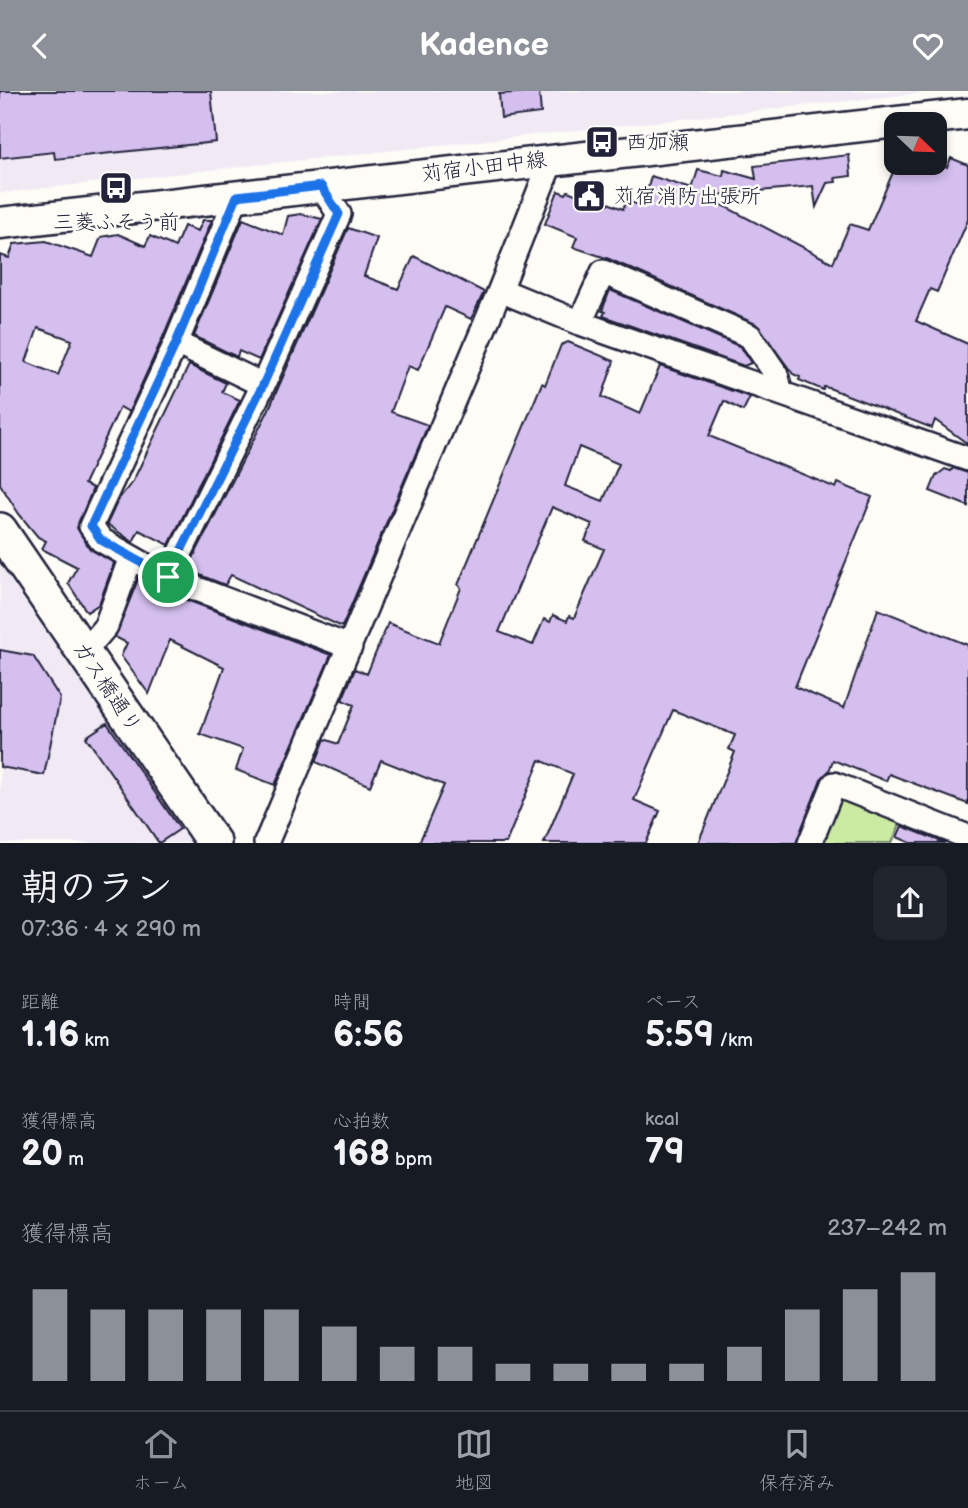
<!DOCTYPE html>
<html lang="ja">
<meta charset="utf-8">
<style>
:root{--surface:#171b24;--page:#20242c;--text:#f1f3f6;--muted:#9ea1a6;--line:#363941;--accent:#8c9099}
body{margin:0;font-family:"Balsamiq Sans","Klee One",sans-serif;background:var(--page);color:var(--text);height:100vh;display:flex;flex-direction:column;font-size:26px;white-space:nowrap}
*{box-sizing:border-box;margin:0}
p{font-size:23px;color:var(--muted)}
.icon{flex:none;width:38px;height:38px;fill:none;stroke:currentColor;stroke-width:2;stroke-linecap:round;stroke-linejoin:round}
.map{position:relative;height:752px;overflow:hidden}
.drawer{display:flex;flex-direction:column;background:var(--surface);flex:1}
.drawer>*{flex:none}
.needle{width:46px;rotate:113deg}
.controls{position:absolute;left:884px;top:21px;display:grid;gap:14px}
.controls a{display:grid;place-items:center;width:63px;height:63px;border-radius:14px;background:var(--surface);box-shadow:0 4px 10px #0003;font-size:35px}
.pin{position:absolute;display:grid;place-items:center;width:60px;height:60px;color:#fff;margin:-30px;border:4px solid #fff;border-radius:50%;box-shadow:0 2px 7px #0007}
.round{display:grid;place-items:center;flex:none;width:74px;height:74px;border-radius:14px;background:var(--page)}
.summary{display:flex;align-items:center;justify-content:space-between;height:119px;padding:0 21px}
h1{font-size:38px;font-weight:600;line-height:52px}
.stats{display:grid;grid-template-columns:repeat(3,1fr);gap:10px;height:119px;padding:7px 21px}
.stats div{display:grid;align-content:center}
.stats b{font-size:35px;font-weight:600}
.stats small{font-size:19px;font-weight:400}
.stats p{font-size:19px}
.chart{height:196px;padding:14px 21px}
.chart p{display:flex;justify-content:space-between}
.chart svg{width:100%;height:126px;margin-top:7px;stroke:var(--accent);stroke-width:6}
header{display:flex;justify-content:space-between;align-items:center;height:91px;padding:0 21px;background:var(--accent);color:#fff;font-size:32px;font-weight:600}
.dock{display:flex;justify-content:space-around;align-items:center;height:98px;border-top:2px solid var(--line);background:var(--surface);font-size:19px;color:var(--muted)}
.dock a{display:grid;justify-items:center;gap:4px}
.dock .on{color:var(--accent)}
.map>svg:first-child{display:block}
.built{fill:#f1eaf5}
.green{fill:#cbeba3;stroke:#76866f;stroke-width:2}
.building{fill:#d4bfef;stroke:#22223b;stroke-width:2;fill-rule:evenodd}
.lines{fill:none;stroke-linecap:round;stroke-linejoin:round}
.minor-casing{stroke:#22223b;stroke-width:28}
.tertiary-casing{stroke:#22223b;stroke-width:35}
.secondary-casing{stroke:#22223b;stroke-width:38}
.minor{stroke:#fdfcf7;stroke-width:23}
.tertiary{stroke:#fdfcf7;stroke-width:30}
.secondary{stroke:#fdfcf7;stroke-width:33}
.route-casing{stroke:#fff;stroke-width:14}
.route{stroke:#1a73e8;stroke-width:9}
.labels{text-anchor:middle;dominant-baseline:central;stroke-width:5;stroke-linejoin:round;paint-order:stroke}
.poi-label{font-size:21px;fill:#22223b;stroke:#fdfcf7;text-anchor:start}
.street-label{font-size:21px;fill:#22223b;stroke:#fdfcf7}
</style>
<header><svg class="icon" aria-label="back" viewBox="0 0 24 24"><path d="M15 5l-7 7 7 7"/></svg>Kadence<svg class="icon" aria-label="heart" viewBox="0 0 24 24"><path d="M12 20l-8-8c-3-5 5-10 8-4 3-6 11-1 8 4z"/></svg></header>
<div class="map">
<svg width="968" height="752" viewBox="0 0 968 752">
<rect width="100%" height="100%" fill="#fdfcf7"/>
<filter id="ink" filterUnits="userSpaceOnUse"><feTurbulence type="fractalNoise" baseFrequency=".0143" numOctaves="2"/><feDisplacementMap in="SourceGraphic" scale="14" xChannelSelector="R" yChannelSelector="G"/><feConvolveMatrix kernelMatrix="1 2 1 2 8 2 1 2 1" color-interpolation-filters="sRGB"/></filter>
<g filter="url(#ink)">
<path class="built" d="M0 0H939L0 102Z
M0 460 198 752H0Z"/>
<path class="green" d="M844 705 902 728 892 752H817L834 707Z"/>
<path class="building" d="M0 0H211L216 51 55 68 54 61 0 67Z
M539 0 541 22 501 27 499 3Z
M849 64 851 85 835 87 836 91 827 92 816 116 813 95 705 105 833 172 850 133 868 139 897 72H936L947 76 951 67 968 74V129L937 201 930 198 916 230 968 253V353L935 329 932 337 829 297 824 296 823 299 799 289 800 286 793 283 756 233 609 168 573 156 577 146 545 133 558 100 566 103 568 100 596 112 598 108 623 118 627 109 643 116 651 85 692 98 698 79 723 85 724 79 756 88 754 75Z
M301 123 322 128 259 269 239 260 237 266 194 245 243 128 283 144 288 125Z
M203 129H212L163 246 129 321 120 316 84 393 93 397 77 437 90 458 114 472 99 513 87 521 68 492 77 476 42 458 46 450 38 446 19 423 0 393V164L9 167 14 153 46 150 93 166 101 146 118 143 145 155 150 145 175 156 184 135 198 140ZM38 237 72 249 58 284 26 271Z
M348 137 377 147 364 185 398 198 414 165 484 201 471 228 445 216 418 279 408 275 391 321 428 334 342 536 231 484 225 494 187 479 268 320Z
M610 199 741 256 751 272 744 275 603 225 605 221 602 220Z
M568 251 614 270 602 306 640 323 660 275 750 306 743 320 724 310 709 345 836 397 838 392 872 406 795 596 844 617 878 518 968 554V713L889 683 886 690 833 669 829 680 821 688 796 752H698L735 661 729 658 735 644 673 619 634 709 660 720 646 752H544L573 683 540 669 506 752H419L444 694 381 669 370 695 316 671 325 648 338 653 354 614 342 609 355 578 367 583 388 532 439 552 461 497 458 494 542 292 545 294 561 254ZM579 356 619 373 603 410 565 395ZM552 416 592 433 585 450 604 458 574 527 569 525 567 530 553 524 550 531 544 528 533 554 499 541Z
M189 274 226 292 222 301 240 309 169 454 139 439 133 451 107 433 118 409 133 390Z
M953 377 968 382V415L930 400 936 385 945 378 951 380Z
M139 486 163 500 331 564 275 694 236 679 243 658 200 643 224 576 170 549 149 603 121 565 127 552 115 546Z
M0 559 33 565 60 607 44 684 0 676Z
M107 632 180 738 159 752 86 646Z
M902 735 945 752H911L897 746Z"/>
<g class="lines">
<defs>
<path id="minor" d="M237 105 176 252 91 435 101 449 168 487 263 294 339 123 321 95
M500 199 580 232 968 368
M580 232 603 181 750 245 776 283 781 302
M176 252 263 294
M168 487 350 556
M83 562 106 535 131 466
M266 752 500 199 552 68
M810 752 834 693 968 746"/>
<path id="tertiary" d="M0 132 968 23"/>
<path id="secondary" d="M0 439 214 752"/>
</defs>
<use href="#minor" class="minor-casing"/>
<use href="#tertiary" class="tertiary-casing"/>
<use href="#secondary" class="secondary-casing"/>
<use href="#minor" class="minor"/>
<use href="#tertiary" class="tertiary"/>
<use href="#secondary" class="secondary"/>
</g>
</g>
<g class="lines" filter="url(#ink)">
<defs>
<path id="route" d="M321 95 339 123 263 294 168 486 101 449 91 435 176 252 237 105Z"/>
</defs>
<use href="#route" class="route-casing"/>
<use href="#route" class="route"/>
</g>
<defs>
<symbol id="bus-square" viewBox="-11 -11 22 22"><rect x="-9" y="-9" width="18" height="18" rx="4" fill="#22223b" stroke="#fdfcf7"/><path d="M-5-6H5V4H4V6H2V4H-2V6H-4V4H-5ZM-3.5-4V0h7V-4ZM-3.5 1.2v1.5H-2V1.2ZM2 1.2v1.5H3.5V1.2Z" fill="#fff"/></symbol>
<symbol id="civic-square" viewBox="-11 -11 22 22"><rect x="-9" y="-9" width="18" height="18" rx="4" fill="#22223b" stroke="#fdfcf7"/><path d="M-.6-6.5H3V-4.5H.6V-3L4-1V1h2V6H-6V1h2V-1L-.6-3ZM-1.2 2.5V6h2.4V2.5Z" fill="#fff"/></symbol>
</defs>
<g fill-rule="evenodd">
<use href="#bus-square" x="583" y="32" width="38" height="38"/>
<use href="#bus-square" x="97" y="78" width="38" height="38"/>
<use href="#civic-square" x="570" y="86" width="38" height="38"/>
</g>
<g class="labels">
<g class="poi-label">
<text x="626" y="51">西加瀬</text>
<text x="614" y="105">苅宿消防出張所</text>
<text x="116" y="131" text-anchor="middle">三菱ふそう前</text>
</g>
<g class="street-label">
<text transform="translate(484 76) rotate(-7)">苅宿小田中線</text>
<text transform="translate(107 596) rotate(56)">ガス橋通り</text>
</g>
</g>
</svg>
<div class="controls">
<a><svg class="needle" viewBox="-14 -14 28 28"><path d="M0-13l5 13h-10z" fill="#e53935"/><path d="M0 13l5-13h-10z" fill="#9ea1a6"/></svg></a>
</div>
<div class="pin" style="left:168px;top:486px;background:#1e9e55"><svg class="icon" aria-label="arrive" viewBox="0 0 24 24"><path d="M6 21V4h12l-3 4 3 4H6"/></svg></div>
</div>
<section class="drawer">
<div class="summary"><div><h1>朝のラン</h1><p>07:36 · 4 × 290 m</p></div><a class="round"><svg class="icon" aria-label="share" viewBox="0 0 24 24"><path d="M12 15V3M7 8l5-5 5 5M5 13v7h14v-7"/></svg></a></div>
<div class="stats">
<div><p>距離</p><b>1.16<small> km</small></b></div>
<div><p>時間</p><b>6:56</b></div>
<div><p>ペース</p><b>5:59<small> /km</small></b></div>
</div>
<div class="stats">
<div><p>獲得標高</p><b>20<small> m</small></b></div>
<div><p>心拍数</p><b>168<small> bpm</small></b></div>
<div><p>kcal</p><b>79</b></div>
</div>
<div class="chart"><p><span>獲得標高</span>237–242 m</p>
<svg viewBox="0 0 160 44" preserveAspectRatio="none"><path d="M5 44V12M15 44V19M25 44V19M35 44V19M45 44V19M55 44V25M65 44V32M75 44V32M85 44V38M95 44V38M105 44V38M115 44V38M125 44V32M135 44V19M145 44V12M155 44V6"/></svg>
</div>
</section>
<nav class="dock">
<a class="on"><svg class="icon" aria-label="home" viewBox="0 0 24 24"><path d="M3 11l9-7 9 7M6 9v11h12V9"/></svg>ホーム</a>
<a><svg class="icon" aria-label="map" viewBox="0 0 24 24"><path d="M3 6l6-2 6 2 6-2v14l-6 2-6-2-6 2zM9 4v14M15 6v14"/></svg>地図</a>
<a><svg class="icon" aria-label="saved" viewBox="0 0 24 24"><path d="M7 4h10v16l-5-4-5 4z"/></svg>保存済み</a>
</nav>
